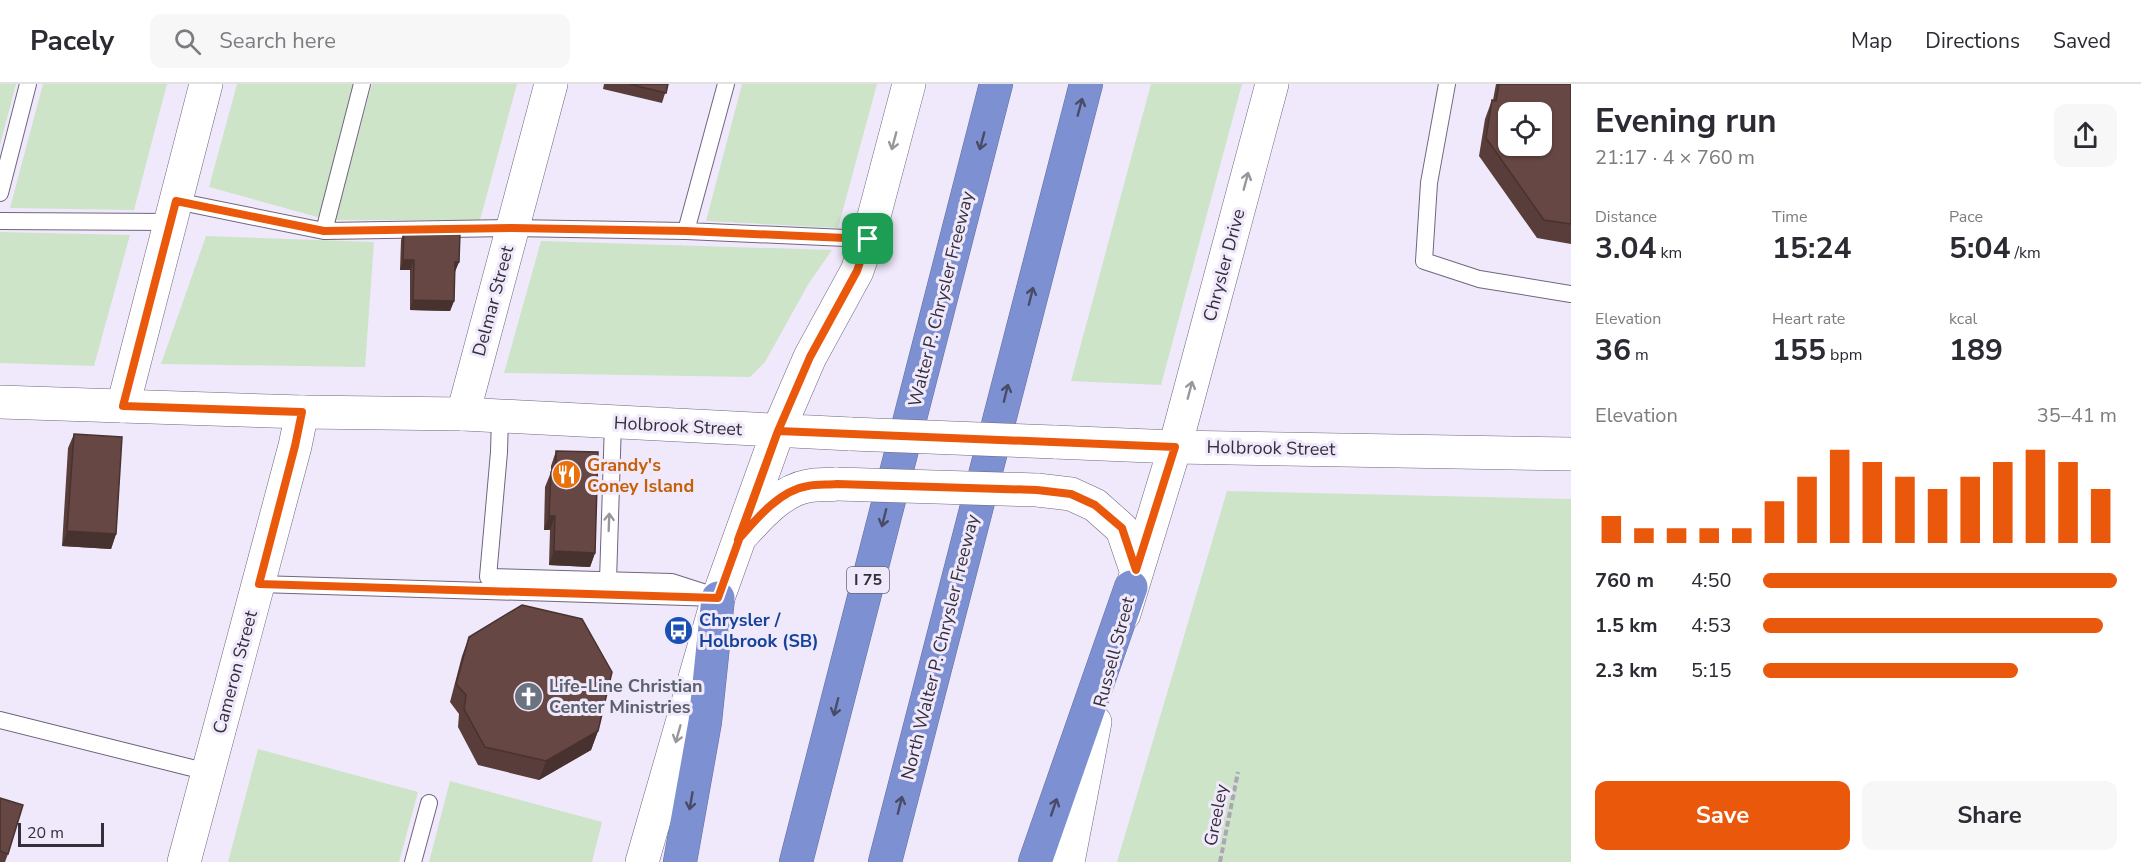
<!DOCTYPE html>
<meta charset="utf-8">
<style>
:root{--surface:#fff;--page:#f7f7f7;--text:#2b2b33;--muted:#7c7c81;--line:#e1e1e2;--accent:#ea580c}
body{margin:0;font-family:"Nunito Sans",sans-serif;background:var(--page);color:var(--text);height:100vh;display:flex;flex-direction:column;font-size:22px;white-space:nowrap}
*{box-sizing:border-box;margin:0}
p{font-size:20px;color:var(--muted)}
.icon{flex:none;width:33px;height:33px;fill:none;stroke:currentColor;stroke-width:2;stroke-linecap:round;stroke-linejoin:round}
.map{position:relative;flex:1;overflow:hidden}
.sheet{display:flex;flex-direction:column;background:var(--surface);width:570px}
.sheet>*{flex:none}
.buttons{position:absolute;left:1498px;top:18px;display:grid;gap:12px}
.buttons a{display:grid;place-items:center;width:54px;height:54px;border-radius:12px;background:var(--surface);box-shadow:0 2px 4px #0004;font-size:30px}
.scale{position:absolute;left:18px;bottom:15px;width:86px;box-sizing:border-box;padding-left:6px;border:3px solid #342f3a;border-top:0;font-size:16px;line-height:21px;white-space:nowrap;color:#342f3a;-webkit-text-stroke:4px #f0e9fb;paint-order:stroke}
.pin{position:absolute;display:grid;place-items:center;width:51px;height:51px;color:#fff;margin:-26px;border-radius:12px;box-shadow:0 3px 9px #0006}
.round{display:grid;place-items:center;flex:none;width:63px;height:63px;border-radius:12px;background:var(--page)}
.overview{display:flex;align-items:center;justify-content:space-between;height:102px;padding:0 24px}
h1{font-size:33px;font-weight:700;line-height:45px}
.stats{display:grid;grid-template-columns:repeat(3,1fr);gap:9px;height:102px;padding:6px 24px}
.stats div{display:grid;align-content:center}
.stats b{font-size:30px;font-weight:700}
.stats small{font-size:16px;font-weight:400}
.stats p{font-size:16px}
.chart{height:168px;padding:12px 24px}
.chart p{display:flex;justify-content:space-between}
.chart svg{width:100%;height:108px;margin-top:6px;stroke:var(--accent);stroke-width:6}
.button{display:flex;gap:12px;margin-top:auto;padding:12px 24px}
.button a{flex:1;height:69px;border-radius:12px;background:var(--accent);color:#fff;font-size:24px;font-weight:700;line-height:69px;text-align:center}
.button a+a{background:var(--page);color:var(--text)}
ul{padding:0 24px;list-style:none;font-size:20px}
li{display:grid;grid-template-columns:96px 72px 1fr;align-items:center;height:45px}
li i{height:15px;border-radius:8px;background:var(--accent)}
header{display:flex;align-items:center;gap:36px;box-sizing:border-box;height:84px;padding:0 30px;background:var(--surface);border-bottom:2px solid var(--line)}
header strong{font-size:28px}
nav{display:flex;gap:33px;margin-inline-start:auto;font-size:21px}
.search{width:420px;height:54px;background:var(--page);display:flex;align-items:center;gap:15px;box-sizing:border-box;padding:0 21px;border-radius:12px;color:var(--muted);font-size:22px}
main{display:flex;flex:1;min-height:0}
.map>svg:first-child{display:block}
.green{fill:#cde4c9}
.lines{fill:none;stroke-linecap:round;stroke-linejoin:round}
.service-casing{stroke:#70657e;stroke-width:18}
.minor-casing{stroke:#70657e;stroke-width:34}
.tertiary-casing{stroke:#70657e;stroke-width:34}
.motorway-casing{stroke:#636e9c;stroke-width:34}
.path{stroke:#aca5b5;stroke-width:4;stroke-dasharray:6 3;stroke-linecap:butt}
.service{stroke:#fff;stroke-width:16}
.minor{stroke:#fff;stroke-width:33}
.tertiary{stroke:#fff;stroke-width:33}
.motorway{stroke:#7d90d1;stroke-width:33}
.tertiary-bridge-casing{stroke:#70657e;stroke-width:34;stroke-linecap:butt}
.tertiary-bridge{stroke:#fff;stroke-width:33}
.wall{fill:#593d3a}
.shaded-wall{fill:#48322f}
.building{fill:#674743;stroke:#48322f;stroke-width:1.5;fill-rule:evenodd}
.oneway{stroke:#4a4c67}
.oneway2{stroke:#9a979c}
.route-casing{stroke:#fff;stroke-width:12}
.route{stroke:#ea580c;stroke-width:8}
.labels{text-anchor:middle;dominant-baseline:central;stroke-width:6;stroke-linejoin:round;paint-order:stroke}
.shield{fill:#f0e9fb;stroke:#6c6774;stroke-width:1.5}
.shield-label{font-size:16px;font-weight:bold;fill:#342f3a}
.street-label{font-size:18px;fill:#342f3a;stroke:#f0e9fb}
.food-label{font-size:18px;font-weight:bold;fill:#c56008;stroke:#f0e9fb;text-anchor:start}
.transit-label{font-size:18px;font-weight:bold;fill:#164399;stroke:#f0e9fb;text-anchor:start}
.worship-label{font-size:18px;font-weight:bold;fill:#5b616d;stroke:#f0e9fb;text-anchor:start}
</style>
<header>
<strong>Pacely</strong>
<div class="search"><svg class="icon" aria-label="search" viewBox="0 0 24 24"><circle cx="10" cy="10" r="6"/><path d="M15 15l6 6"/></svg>Search here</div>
<nav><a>Map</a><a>Directions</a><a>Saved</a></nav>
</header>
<main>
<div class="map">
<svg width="1571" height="778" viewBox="0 0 1571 778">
<rect width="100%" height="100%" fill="#f0e9fb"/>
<path class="green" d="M0 0H16L0 61Z
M43 0H167L134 126 10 124Z
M237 0H358L321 134 209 103Z
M372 0H517L480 136H335Z
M742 0H877L838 144 706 137Z
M1151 0H1242L1161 301 1071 297Z
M0 148 130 151 94 282 0 279Z
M206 152 374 158 365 283 161 280Z
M541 157 832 166 809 199 765 278 750 293 504 289Z
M1227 407 1571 415V778H1117Z
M258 665 418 708 399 778H228Z
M450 697 602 738 592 778H429Z"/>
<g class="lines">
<defs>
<path id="service" d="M1447 0 1429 99 1424 177 1479 195 1571 210
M0 109 28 0
M176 117 324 147 512 144 686 147 868 155
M0 137 170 138
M324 147 362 0
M686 147 726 0
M500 333 499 368 488 493 672 498 703 508
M608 497 613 338
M259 500 718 514
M0 636 208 688
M413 778 429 719"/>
<path id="minor" d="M123 322 206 0
M463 330 551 0
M184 778 295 362 302 328"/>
<path id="tertiary" d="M0 318 302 328 463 330 851 350
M1054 358 1175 363 1571 370
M1037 406 1071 410 1095 421 1122 445 1136 486
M744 449C761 430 783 406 808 402 817 400 827 401 837 400
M1124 530 1175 363 1272 0
M642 778 718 514 778 347 810 273 857 187 868 155 909 0
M1068 778 1095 638"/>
<path id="motorway" d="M680 778 705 638 718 514
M796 778 996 0
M885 778 1086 0
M1035 778 1131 503"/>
</defs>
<use href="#service" class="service-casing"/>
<use href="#minor" class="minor-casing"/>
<use href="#tertiary" class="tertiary-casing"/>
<use href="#motorway" class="motorway-casing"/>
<path class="path" d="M1220 778 1238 688"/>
<use href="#service" class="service"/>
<use href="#minor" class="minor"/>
<use href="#tertiary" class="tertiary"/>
<use href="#motorway" class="motorway"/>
<defs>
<path id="tertiary-bridge" d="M851 350 1054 358
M837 400 1037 406"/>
</defs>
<use href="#tertiary-bridge" class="tertiary-bridge-casing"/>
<use href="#tertiary-bridge" class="tertiary-bridge"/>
</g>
<path class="wall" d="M604 0H668L662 19 603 5Z
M1496 0H1571V160L1537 154 1479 72 1485 35 1492 16H1493Z
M404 146 459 178 454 188V217L450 227 410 226V186H400L401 156Z
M74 350 116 450 111 465 62 462 68 364Z
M556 367 595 469 590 483 549 481 550 446H544L545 403 551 388V382Z
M469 553 598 647 591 666 539 696 478 681 458 643 459 630 450 618 462 572Z
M0 714 8 770 5 778H0Z"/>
<path class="shaded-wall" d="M403 176H414L410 186H400Z
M455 178H459L455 188H451Z
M413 216 454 217 450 227 410 226Z
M549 432H555L550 446H544Z
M67 447 116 450 111 465 62 462Z
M554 467 595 469 590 483 549 481Z
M598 647 591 666 539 696 546 677Z"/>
<path class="building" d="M629 0H668L666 9Z
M1499 0H1571V140L1544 136 1486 54 1492 16 1496 17ZM1509 28H1542V62H1509Z
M404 146 460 148 459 178H455L454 217 413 216 414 176H403Z
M74 350 122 353 116 450 67 447Z
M556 367 598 368 595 469 554 467 555 432H549L551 388H556Z
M522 521 582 535 612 588 598 647 546 677 485 663 464 625 466 611 456 600 469 553Z
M0 714 23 721 8 770 0 767Z"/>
<defs><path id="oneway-shaft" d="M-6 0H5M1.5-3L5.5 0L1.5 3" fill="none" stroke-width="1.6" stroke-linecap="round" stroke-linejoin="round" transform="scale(1.5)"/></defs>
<g class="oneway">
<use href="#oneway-shaft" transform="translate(1080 23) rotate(-75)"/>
<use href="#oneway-shaft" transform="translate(982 57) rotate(105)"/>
<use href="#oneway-shaft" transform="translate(1031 212) rotate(-76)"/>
<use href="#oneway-shaft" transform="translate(1006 309) rotate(-76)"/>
<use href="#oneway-shaft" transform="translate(884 434) rotate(104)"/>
<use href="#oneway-shaft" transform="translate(836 623) rotate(104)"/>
<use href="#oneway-shaft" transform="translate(691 717) rotate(100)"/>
<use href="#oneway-shaft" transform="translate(900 721) rotate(-76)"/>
<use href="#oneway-shaft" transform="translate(1054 723) rotate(-71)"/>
</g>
<g class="oneway2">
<use href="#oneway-shaft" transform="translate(894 57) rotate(105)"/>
<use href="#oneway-shaft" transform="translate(1246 97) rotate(-75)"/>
<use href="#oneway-shaft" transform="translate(1190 306) rotate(-75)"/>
<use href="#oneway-shaft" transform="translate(609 438) rotate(-88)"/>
<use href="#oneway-shaft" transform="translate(678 650) rotate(106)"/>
</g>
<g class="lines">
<defs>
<path id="route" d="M868 155 686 147 512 144 324 147 176 117 123 322 302 328 295 362 259 500 718 514 778 347 1175 363 1136 486 1122 444 1095 421 1071 410 1037 406 837 400C827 401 817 400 808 402 780 406 756 435 738 456L778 347 810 273 857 187 868 155"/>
</defs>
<use href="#route" class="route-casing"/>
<use href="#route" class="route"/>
</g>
<defs>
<symbol id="restaurant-disc" viewBox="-11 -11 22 22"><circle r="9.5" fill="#e8710a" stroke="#f0e9fb"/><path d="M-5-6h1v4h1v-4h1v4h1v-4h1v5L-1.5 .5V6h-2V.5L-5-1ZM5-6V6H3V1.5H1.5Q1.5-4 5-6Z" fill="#fff"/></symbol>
<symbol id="bus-disc" viewBox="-11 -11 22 22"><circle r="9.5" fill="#1a4fb4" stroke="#f0e9fb"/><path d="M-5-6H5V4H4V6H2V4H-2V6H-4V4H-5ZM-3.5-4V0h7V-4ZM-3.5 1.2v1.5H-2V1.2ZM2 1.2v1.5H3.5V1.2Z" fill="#fff"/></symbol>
<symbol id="church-disc" viewBox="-11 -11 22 22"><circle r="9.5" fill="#6b7280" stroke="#f0e9fb"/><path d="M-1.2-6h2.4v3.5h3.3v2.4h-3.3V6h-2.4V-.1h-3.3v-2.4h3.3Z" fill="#fff"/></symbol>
</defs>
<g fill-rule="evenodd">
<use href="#restaurant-disc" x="550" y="374" width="33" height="33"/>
<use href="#bus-disc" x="662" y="530" width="33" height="33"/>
<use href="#church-disc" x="512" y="596" width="33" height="33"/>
</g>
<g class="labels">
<rect class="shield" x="847" y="483" width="42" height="26" rx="4.5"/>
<g class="shield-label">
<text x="868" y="496">I 75</text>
</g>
<g class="street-label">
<text transform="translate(1224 181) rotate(-75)">Chrysler Drive</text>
<text transform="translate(941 215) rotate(-76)">Walter P. Chrysler Freeway</text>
<text transform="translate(493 217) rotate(-75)">Delmar Street</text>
<text transform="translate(678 342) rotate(3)">Holbrook Street</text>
<text transform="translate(1271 364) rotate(1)">Holbrook Street</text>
<text transform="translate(940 563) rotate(-76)">North Walter P. Chrysler Freeway</text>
<text transform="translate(1114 568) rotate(-75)">Russell Street</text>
<text transform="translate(235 588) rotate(-75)">Cameron Street</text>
<text transform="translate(1216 731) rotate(-79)">Greeley</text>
</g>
<g class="food-label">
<text x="587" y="381">Grandy's<tspan x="587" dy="21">Coney Island</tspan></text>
</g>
<g class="transit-label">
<text x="699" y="536">Chrysler /<tspan x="699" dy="21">Holbrook (SB)</tspan></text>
</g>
<g class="worship-label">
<text x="549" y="602">Life-Line Christian<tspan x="549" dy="21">Center Ministries</tspan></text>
</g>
</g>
</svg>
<div class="buttons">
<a><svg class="icon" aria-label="locate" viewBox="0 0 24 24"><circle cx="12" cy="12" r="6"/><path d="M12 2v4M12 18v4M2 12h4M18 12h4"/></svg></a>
</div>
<div class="scale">20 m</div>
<div class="pin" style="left:868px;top:155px;background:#1e9e55"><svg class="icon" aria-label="arrive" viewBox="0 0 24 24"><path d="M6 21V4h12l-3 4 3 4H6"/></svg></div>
</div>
<section class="sheet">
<div class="overview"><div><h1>Evening run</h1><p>21:17 · 4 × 760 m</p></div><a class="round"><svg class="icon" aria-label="share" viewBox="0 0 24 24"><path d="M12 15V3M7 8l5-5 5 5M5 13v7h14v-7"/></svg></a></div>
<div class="stats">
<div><p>Distance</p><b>3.04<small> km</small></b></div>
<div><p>Time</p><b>15:24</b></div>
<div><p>Pace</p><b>5:04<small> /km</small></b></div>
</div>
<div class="stats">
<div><p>Elevation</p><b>36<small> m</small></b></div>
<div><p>Heart rate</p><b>155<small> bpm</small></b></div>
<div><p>kcal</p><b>189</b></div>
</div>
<div class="chart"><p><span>Elevation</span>35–41 m</p>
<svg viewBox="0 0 160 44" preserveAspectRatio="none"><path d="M5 44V33M15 44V38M25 44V38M35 44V38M45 44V38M55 44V27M65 44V17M75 44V6M85 44V11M95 44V17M105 44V22M115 44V17M125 44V11M135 44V6M145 44V11M155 44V22"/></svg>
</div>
<ul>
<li><b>760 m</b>4:50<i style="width:100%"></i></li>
<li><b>1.5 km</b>4:53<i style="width:96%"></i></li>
<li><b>2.3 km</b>5:15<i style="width:72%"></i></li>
</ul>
<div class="button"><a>Save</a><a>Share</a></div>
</section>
</main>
